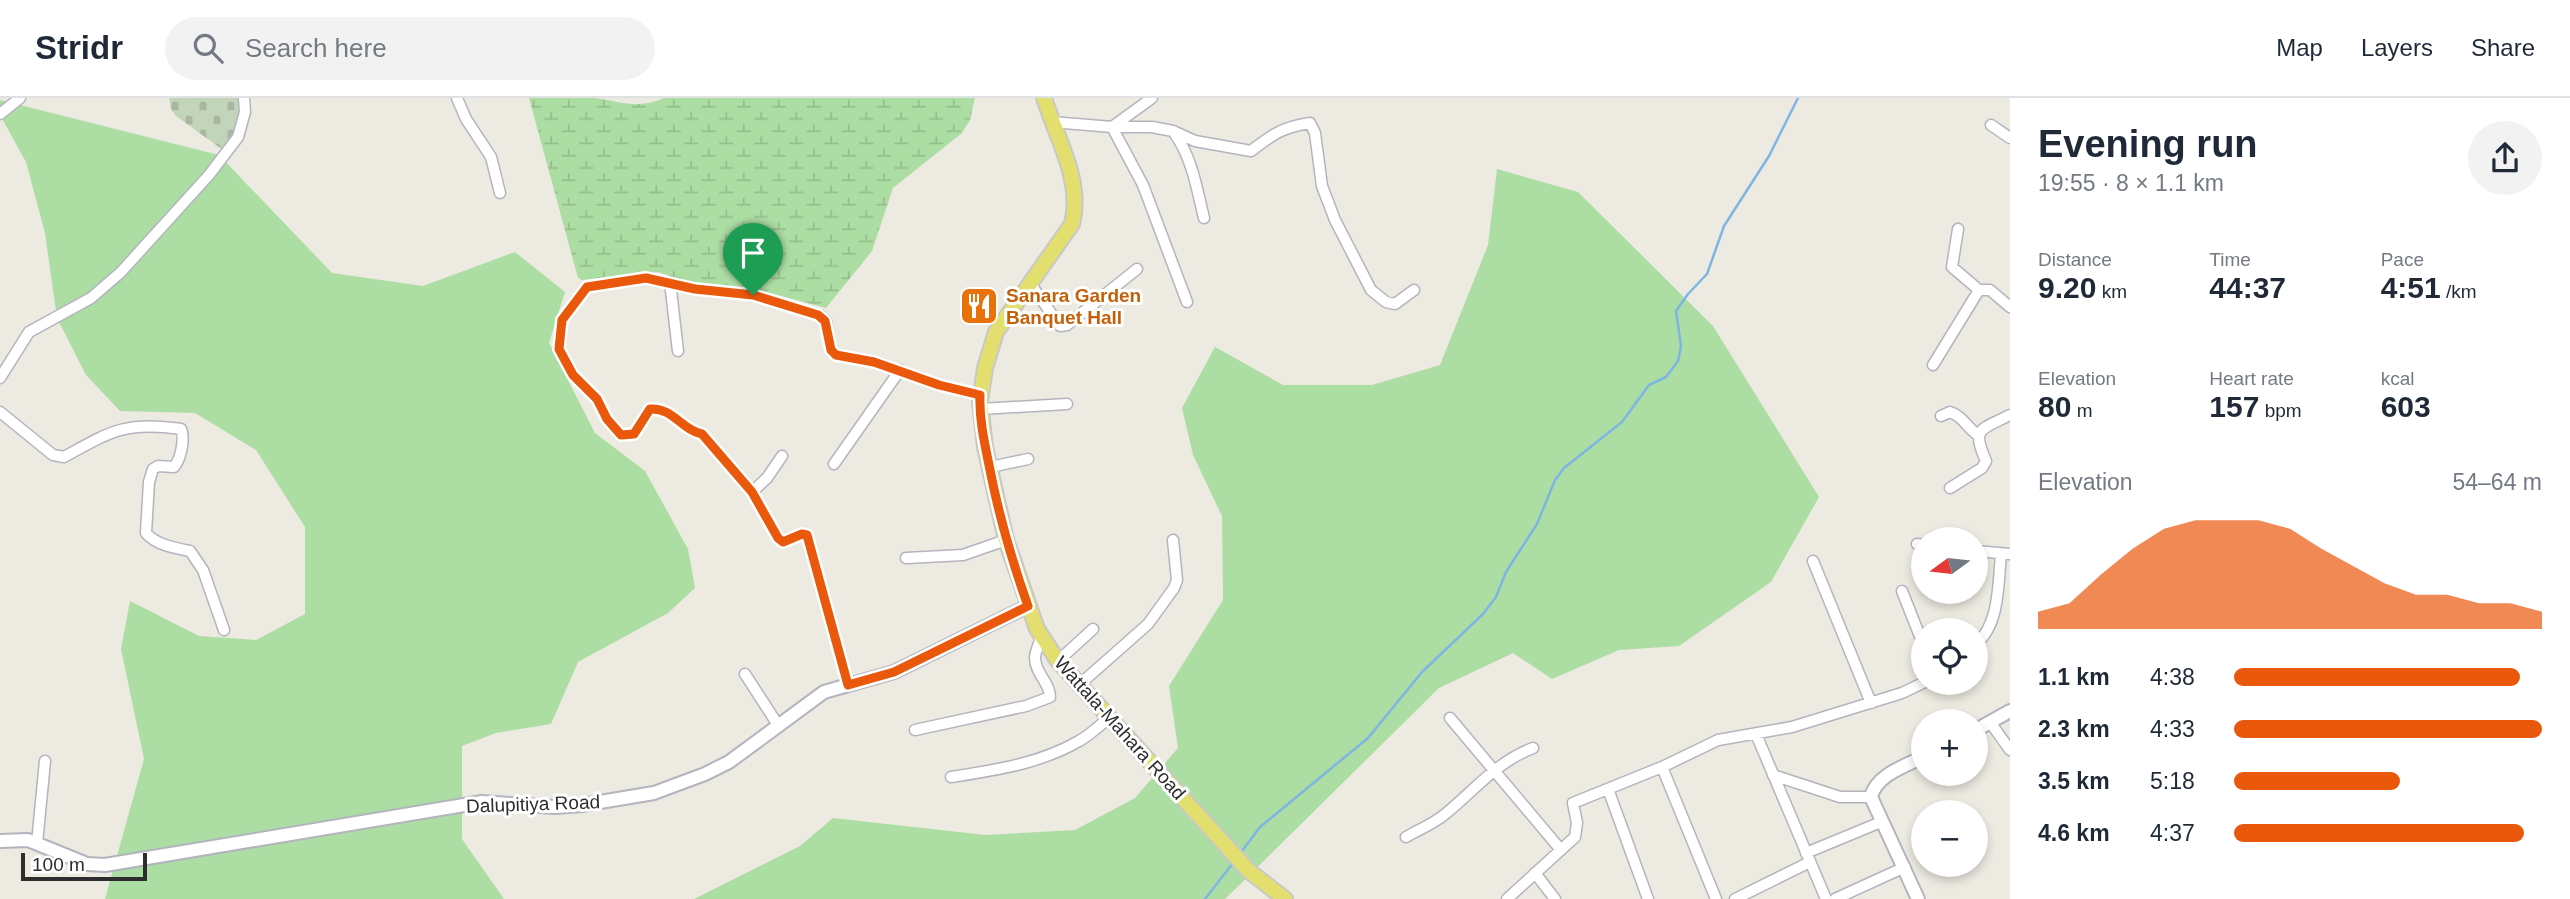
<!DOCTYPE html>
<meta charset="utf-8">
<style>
:root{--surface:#fff;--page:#f2f2f3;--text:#1f2937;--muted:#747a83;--line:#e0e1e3;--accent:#ea580c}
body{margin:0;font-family:Arial,sans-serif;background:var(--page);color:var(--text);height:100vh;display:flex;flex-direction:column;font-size:26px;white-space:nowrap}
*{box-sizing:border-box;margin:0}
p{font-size:23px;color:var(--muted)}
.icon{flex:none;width:38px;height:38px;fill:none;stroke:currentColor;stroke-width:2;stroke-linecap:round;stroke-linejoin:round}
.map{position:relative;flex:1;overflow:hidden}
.drawer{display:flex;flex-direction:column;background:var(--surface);width:560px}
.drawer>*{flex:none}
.needle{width:46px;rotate:255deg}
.buttons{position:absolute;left:1911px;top:429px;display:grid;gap:14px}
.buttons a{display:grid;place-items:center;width:77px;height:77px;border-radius:50%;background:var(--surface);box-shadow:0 4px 10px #0003;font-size:35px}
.scale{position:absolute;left:21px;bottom:18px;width:126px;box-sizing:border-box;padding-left:7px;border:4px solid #2d2d2d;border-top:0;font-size:19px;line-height:24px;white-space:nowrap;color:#2d2d2d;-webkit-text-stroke:5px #fff;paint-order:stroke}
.pin{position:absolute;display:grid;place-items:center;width:60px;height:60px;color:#fff;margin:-72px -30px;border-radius:50% 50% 50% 0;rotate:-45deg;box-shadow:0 0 7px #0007}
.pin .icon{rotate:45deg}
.round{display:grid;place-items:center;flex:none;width:74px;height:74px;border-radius:37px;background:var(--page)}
.head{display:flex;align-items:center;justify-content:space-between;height:119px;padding:0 28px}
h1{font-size:38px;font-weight:700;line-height:52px}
.stats{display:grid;grid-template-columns:repeat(3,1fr);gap:10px;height:119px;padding:7px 28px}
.stats div{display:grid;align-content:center}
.stats b{font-size:30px;font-weight:700}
.stats small{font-size:19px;font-weight:400}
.stats p{font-size:19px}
.chart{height:196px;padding:14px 28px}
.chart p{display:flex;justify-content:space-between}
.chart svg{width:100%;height:126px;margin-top:7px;fill:var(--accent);opacity:.7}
ul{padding:0 28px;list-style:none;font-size:23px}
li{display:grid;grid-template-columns:112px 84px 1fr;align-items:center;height:52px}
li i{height:18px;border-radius:9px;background:var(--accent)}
header{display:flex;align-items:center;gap:42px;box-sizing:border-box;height:98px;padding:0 35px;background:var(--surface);border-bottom:2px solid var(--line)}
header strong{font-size:33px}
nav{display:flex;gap:38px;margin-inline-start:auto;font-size:24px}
.search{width:490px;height:63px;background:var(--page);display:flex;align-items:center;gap:18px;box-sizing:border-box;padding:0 24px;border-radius:38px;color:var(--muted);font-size:26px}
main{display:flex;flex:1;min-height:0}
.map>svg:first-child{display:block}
.green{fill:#acdda3}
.wetland{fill:url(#wetland-marsh)}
.cemetery{fill:url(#cemetery-stones)}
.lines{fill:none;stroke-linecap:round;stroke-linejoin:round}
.stream{stroke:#7fb5e3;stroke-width:2.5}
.minor-casing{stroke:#b4b4bf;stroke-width:13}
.tertiary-casing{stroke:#b4b4bf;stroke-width:16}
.primary-casing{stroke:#c8c8c8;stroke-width:18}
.minor{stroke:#fff;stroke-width:10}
.tertiary{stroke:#fff;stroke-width:12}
.primary{stroke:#e3df6f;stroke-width:14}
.route-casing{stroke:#fff;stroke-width:14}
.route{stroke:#ea580c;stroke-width:9}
.labels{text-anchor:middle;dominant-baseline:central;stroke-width:6;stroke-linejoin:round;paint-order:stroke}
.food-label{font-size:19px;font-weight:bold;fill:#c56008;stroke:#fff;text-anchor:start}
.street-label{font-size:19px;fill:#2d2d2d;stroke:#fff}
</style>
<header>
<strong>Stridr</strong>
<div class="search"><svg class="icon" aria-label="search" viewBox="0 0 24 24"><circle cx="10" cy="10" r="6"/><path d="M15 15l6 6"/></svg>Search here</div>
<nav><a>Map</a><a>Layers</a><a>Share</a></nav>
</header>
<main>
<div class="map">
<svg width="2010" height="801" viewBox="0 0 2010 801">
<defs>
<pattern id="wetland-marsh" width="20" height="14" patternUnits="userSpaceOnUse" patternTransform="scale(1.75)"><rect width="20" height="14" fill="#acdda3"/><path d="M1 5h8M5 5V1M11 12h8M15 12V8" fill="none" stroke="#94be8d"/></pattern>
<pattern id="cemetery-stones" width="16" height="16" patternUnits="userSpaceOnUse" patternTransform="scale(1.75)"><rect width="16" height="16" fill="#c2d5ba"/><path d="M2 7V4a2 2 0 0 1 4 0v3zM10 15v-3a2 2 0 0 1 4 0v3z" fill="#a7b7a0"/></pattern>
</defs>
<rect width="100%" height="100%" fill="#edeae1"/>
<path class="green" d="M0 2 219 57 332 175 423 188 515 154 565 194 549 245 595 335 645 373 688 451 695 490 668 515 578 564 551 626 496 635 462 648V741L504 801H105L144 661 121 551 130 503 199 538 256 542 305 516V429L256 352 195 315 120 313 86 277 57 220 45 135 26 64 0 17Z
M1497 71 1578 94 1713 228 1819 399 1771 484 1679 548 1619 552 1552 581 1513 555 1439 590 1225 801H694L800 748 833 720 986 737 1075 732 1135 700 1178 650 1169 588 1223 502 1222 418 1193 357 1182 310 1215 249 1283 287H1372L1440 267 1488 147Z"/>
<path class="wetland" d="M529 0C550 0 573 0 594 0 621 3 636 12 664 0H975L970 22 962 35 893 90 872 153 826 210 752 190 696 186 658 174 582 182 578 180Z"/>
<path class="cemetery" d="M169 0H240L241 20 223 52 176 18 171 11Z"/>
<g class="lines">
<path class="stream" d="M1239 757 1260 729 1368 640 1422 574 1483 516 1496 499 1506 474 1537 426 1555 382 1564 370 1622 324 1649 287 1666 279 1678 263 1681 248 1676 213 1688 196 1707 176 1724 128 1769 58 1798 0
M1205 801 1233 765"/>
<defs>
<path id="minor" d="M457 0 466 21 491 59 500 95
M0 16 20 0
M1052 24 1112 29 1152 0
M1991 27 2010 40
M1175 36C1192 60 1197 91 1204 120
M1958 131 1952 169 1979 192
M670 184 678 253
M1030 185 1060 228 1067 227 1137 171
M1187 204 1143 87 1112 29H1152L1173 33 1195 43 1251 53C1273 36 1283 29 1310 25L1315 35 1322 88 1335 122 1371 192 1386 204 1395 206 1414 192
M1933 267 1979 192H1990L2010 209
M0 280 29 234 91 200 121 174 209 77 238 39 245 14 244 0
M981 311 1067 306
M0 314 53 357 64 359C111 333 126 323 181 331 185 340 181 361 174 369L158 368 153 371 149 384 146 435C156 447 175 450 190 453L203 472 224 532
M1941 318 1950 314C1963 318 1967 330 1978 337
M782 358 767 380 752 394 702 336C682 332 672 309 650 311L634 336 621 337 607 321 597 301 573 277 559 251 562 222 587 189 647 180 695 191 753 197 819 217 826 223 831 252 837 257 875 264 939 287 980 297
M834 366 900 272
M990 369 1028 361
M1950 390 1982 370 1986 363C1971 329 1981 332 2010 317
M752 394 778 440 783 444 802 436 807 437 848 587
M1917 446 1923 447
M1976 453 2010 456
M906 460 963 457 1006 442
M1813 463 1871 605
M1902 493 1923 546
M1976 546C2000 526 1998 485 2001 456
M1058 563 1093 531
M745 576 778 627
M1079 587 1148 526 1174 490 1177 482 1173 442
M1450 620 1561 752
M1990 624 2010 652
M915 632 1026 608 1050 599C1050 585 1035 575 1035 560 1035 553 1040 544 1042 537
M1756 636 1826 801
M1662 669 1716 801
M1773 677 1840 699H1871
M951 679C996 672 1039 666 1079 643 1090 637 1100 627 1110 619
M1608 691 1648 801
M1406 739C1418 732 1433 726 1444 717 1474 693 1496 664 1533 650
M37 745 45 663
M1806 755 1881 724
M1535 775 1555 801
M1507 801 1575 739 1577 725 1573 705 1662 669 1718 642 1792 629 1902 595 1925 584
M1735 801 1810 764
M1835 801 1905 769"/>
<path id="tertiary" d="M1976 632 2010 613
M0 743 28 742 87 766 105 767 482 704 555 709 582 707 654 695 705 676 729 664 824 594 894 574 1028 508
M1918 801 1871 699C1876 677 1905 668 1923 659"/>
<path id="primary" d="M1044 0C1057 41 1083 83 1072 126L996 234 985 270 980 304 985 349 1006 442 1037 531 1058 563 1249 773 1285 801"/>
</defs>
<use href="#minor" class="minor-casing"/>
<use href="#tertiary" class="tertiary-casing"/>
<use href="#primary" class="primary-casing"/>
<use href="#minor" class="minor"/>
<use href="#tertiary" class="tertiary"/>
<use href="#primary" class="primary"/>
</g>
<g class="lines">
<defs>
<path id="route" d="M646 180 695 191 753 197 818 217 825 223 831 252 836 257 874 264 939 287 980 297C979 322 985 347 990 372 999 418 1012 463 1028 508L894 574 848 587 807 437 802 436 783 444 778 440 752 394 702 336C682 332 672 309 650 311L634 336 621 337 607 321 597 301 573 277 559 251 562 222 587 189Z"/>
</defs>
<use href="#route" class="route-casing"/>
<use href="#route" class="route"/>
</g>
<defs>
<symbol id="restaurant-square" viewBox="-11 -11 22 22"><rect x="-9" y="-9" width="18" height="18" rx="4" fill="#e8710a" stroke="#fff"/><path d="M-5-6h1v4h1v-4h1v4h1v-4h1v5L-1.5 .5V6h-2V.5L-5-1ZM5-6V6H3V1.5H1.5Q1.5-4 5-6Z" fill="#fff"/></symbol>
</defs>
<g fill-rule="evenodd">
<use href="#restaurant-square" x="957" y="186" width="44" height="44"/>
</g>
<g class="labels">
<g class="food-label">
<text x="1006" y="197">Sanara Garden<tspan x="1006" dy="22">Banquet Hall</tspan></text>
</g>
<g class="street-label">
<text transform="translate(1120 630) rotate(48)">Wattala-Mahara Road</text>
<text transform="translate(533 706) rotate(-2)">Dalupitiya Road</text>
</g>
</g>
</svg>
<div class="buttons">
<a><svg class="needle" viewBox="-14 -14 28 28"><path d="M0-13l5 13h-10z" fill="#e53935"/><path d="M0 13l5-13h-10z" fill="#747a83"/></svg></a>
<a><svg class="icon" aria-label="locate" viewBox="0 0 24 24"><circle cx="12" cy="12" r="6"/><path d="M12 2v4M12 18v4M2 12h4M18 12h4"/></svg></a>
<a>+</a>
<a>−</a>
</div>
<div class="scale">100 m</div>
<div class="pin" style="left:753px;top:197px;background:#1e9e55"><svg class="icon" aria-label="arrive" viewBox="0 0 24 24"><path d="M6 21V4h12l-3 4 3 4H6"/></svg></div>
</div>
<section class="drawer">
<div class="head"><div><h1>Evening run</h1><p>19:55 · 8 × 1.1 km</p></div><a class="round"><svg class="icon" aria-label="share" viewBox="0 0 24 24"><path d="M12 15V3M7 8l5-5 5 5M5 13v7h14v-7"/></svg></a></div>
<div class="stats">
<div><p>Distance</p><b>9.20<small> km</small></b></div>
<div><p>Time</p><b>44:37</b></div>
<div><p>Pace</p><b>4:51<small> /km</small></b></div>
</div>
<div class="stats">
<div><p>Elevation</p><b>80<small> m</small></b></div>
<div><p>Heart rate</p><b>157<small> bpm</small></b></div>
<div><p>kcal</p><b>603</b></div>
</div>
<div class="chart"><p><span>Elevation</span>54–64 m</p>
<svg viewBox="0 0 160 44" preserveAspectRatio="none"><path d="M0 44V38L10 35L20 25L30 16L40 9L50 6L60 6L70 6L80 9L90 16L100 22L110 28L120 32L130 32L140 35L150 35L160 38V44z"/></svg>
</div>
<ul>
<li><b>1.1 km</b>4:38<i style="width:93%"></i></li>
<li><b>2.3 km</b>4:33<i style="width:100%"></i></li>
<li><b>3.5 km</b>5:18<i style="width:54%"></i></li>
<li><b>4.6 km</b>4:37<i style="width:94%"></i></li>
</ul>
</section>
</main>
